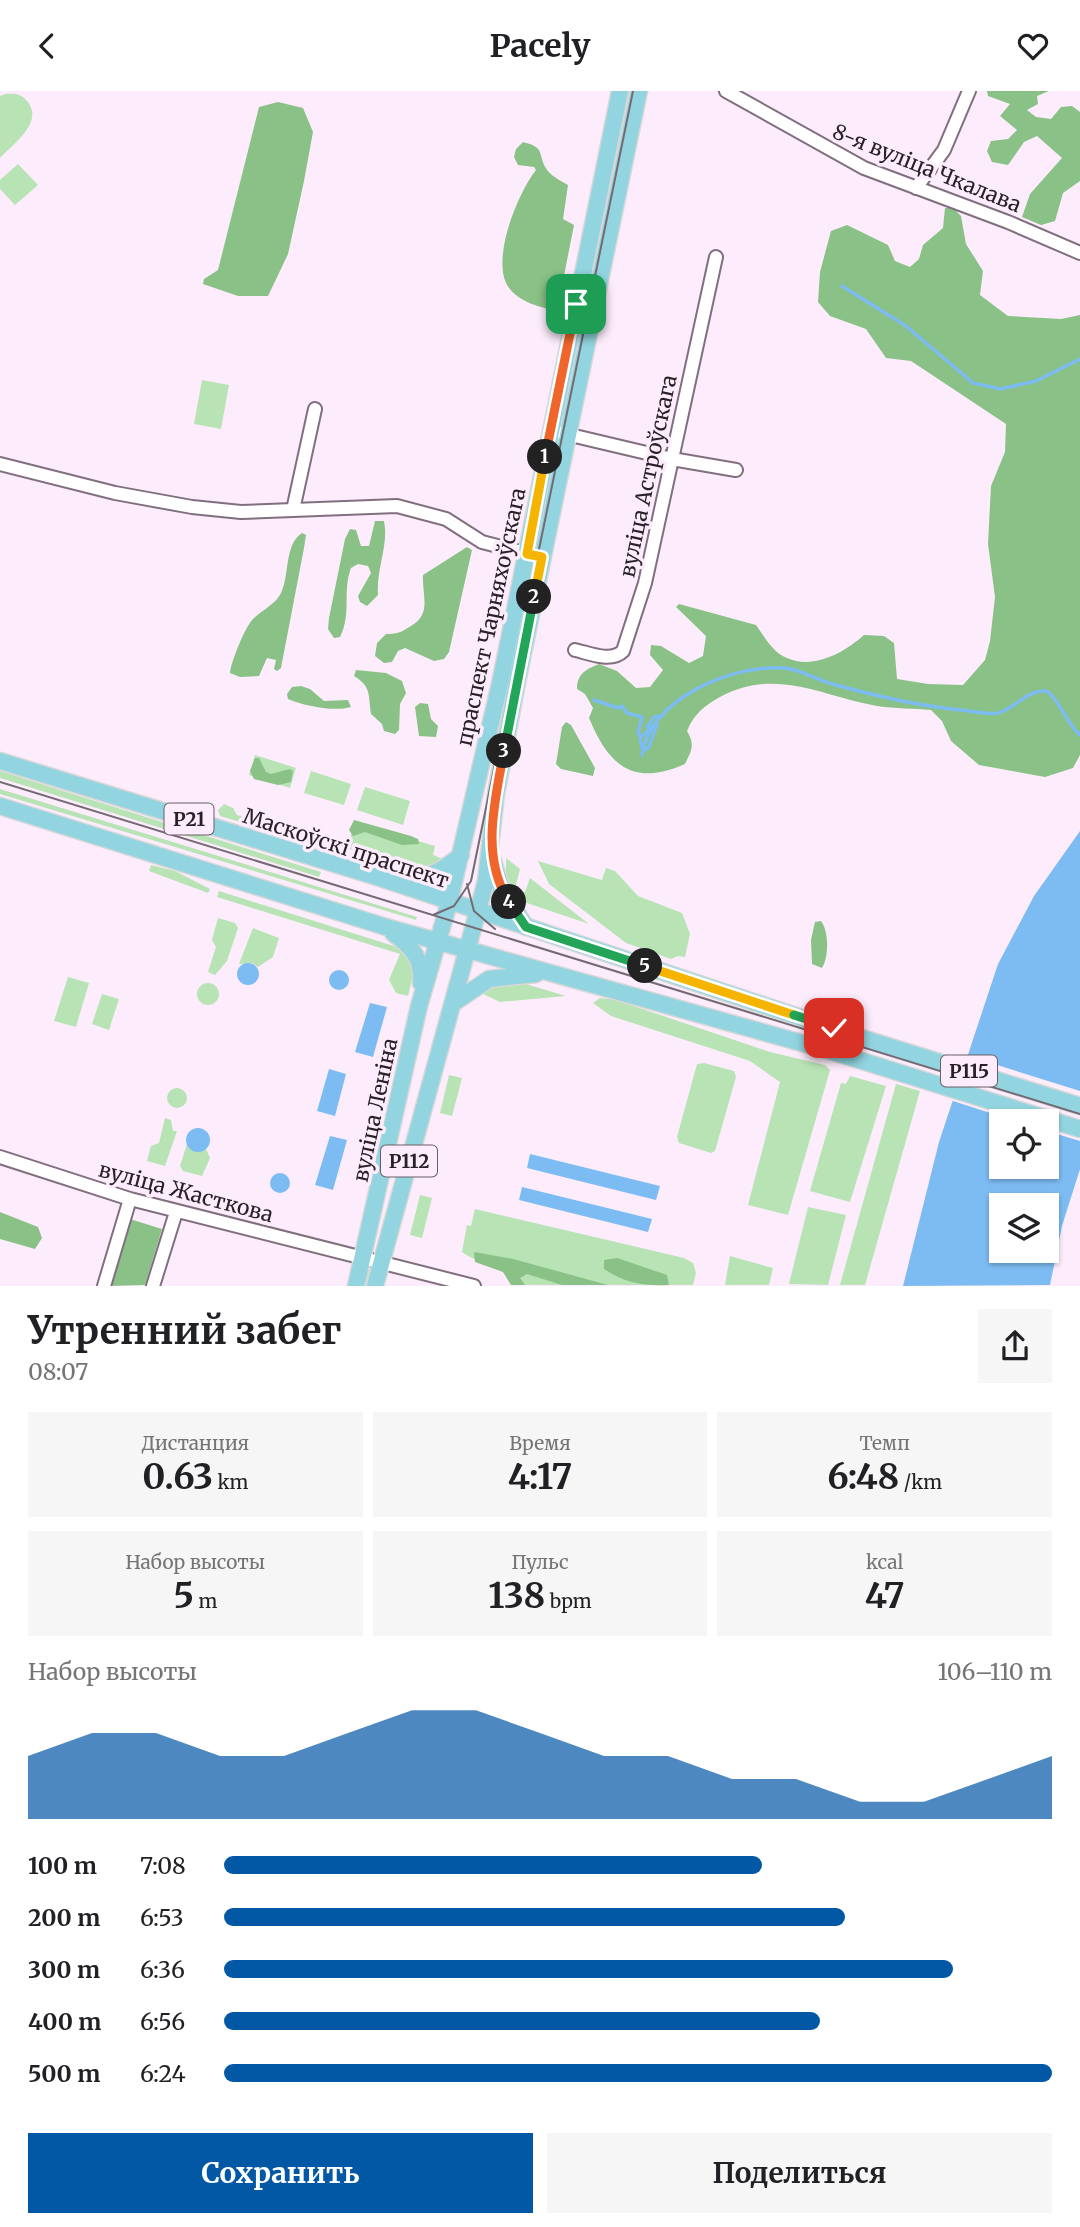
<!DOCTYPE html>
<html lang="ru">
<meta charset="utf-8">
<style>
:root{--surface:#fff;--page:#f6f6f6;--text:#202124;--muted:#757577;--accent:#0358a6}
body{margin:0;font-family:Merriweather,serif;background:var(--page);color:var(--text);height:100vh;display:flex;flex-direction:column;font-size:26px;white-space:nowrap}
*{box-sizing:border-box;margin:0}
p{font-size:23px;color:var(--muted)}
.icon{flex:none;width:38px;height:38px;fill:none;stroke:currentColor;stroke-width:2;stroke-linecap:round;stroke-linejoin:round}
.map{position:relative;height:1195px;overflow:hidden}
.drawer{display:flex;flex-direction:column;background:var(--surface);flex:1}
.drawer>*{flex:none}
.tools{position:absolute;left:989px;top:1018px;display:grid;gap:14px}
.tools a{display:grid;place-items:center;width:70px;height:70px;border-radius:0px;background:var(--surface);box-shadow:0 2px 5px #0004;font-size:35px}
.pin{position:absolute;display:grid;place-items:center;width:60px;height:60px;color:#fff;margin:-30px;border-radius:14px;box-shadow:0 4px 10px #0006}
.km{position:absolute;width:35px;height:35px;margin:-18px;border-radius:50%;background:#222;color:#fff;font-size:19px;line-height:35px;text-align:center}
.round{display:grid;place-items:center;flex:none;width:74px;height:74px;border-radius:0px;background:var(--page)}
.headline{display:flex;align-items:center;justify-content:space-between;height:119px;padding:0 28px}
h1{font-size:38px;font-weight:700;line-height:52px}
.stats{display:grid;grid-template-columns:repeat(3,1fr);gap:10px;height:119px;padding:7px 28px}
.stats div{display:grid;align-content:center;border-radius:0px;background:var(--page);text-align:center}
.stats b{font-size:35px;font-weight:700}
.stats small{font-size:19px;font-weight:400}
.stats p{font-size:19px}
.chart{height:196px;padding:14px 28px}
.chart p{display:flex;justify-content:space-between}
.chart svg{width:100%;height:126px;margin-top:7px;fill:var(--accent);opacity:.7}
.cta{display:flex;gap:14px;margin-top:auto;padding:14px 28px}
.cta a{flex:1;height:80px;border-radius:0px;background:var(--accent);color:#fff;font-size:28px;font-weight:700;line-height:80px;text-align:center}
.cta a+a{background:var(--page);color:var(--text)}
ul{padding:0 28px;list-style:none;font-size:23px}
li{display:grid;grid-template-columns:112px 84px 1fr;align-items:center;height:52px}
li i{height:18px;border-radius:9px;background:var(--accent)}
header{display:flex;justify-content:space-between;align-items:center;height:91px;padding:0 28px;background:var(--surface);font-size:32px;font-weight:700}
.map>svg:first-child{display:block}
.green{fill:#b8e3b5}
.forest{fill:#89c186}
.water{fill:#7dbcf2;fill-rule:evenodd}
.pier{fill:#fdedfc}
.lines{fill:none;stroke-linecap:round;stroke-linejoin:round}
.stream{stroke:#7dbcf2;stroke-width:3.5}
.minor-casing{stroke:#816f7f;stroke-width:16}
.major-casing{stroke:#d8d7d8;stroke-width:19}
.minor{stroke:#fff;stroke-width:12}
.major{stroke:#92d5e0;stroke-width:16}
.tram{stroke:#746a73;stroke-width:2}
.split-1-casing{stroke:#fff;stroke-width:14}
.split-2-casing{stroke:#fff;stroke-width:14}
.split-3-casing{stroke:#fff;stroke-width:14}
.split-4-casing{stroke:#fff;stroke-width:14}
.split-5-casing{stroke:#fff;stroke-width:14}
.split-6-casing{stroke:#fff;stroke-width:14}
.split-7-casing{stroke:#fff;stroke-width:14}
.split-1{stroke:#f0652b;stroke-width:9}
.split-2{stroke:#f5b400;stroke-width:9}
.split-3{stroke:#22a559;stroke-width:9}
.split-4{stroke:#f0652b;stroke-width:9}
.split-5{stroke:#22a559;stroke-width:9}
.split-6{stroke:#f5b400;stroke-width:9}
.split-7{stroke:#22a559;stroke-width:9}
.labels{text-anchor:middle;dominant-baseline:central;stroke-width:7;stroke-linejoin:round;paint-order:stroke}
.shield{fill:#fdedfc;stroke:#685e67;stroke-width:2}
.shield-label{font-size:19px;font-weight:bold;fill:#282127}
.street-label{font-size:21px;fill:#282127;stroke:#fdedfc}
</style>
<header><svg class="icon" aria-label="back" viewBox="0 0 24 24"><path d="M15 5l-7 7 7 7"/></svg>Pacely<svg class="icon" aria-label="heart" viewBox="0 0 24 24"><path d="M12 20l-8-8c-3-5 5-10 8-4 3-6 11-1 8 4z"/></svg></header>
<div class="map">
<svg width="1080" height="1195" viewBox="0 0 1080 1195">
<rect width="100%" height="100%" fill="#fdedfc"/>
<path class="green" d="M6 3C14 2 22 3 27 10 45 31 13 53 0 67V5Z
M18 73 38 94 15 114 0 98V89Z
M202 289 229 294 221 338 194 333Z
M255 664 296 677 290 697 249 684Z
M0 680 321 781 319 786 0 687Z
M311 680 351 693 344 714 304 702Z
M365 696 410 710 403 734 357 719Z
M0 698 417 826 416 829 0 703Z
M224 713 233 717 237 724 317 750 348 754 355 731 435 755 433 764 446 769 419 780 355 759 313 753 220 725 218 719Z
M506 767 520 778 515 798 525 801 530 787 589 833 515 808 506 788Z
M538 770 602 789 606 777 615 780 638 805 682 822 690 843 685 866 678 865 671 868 626 852 549 793Z
M151 774 175 780 210 798 208 802 149 780Z
M219 800 400 857C417 874 414 882 408 905L396 902 389 889 400 863 217 806Z
M218 827 235 832 238 837 227 870 215 884 208 881 216 856 212 849Z
M253 837 279 847 273 866 258 876 252 872 239 873Z
M68 886 89 892 76 936 54 930Z
M519 891 566 905 500 911 479 901 481 897Z
M197 903a11 11 0 1 1 22 0a11 11 0 1 1-22 0Z
M102 903 119 908 109 939 92 933Z
M600 907 616 909 770 961 825 974 830 979 788 1124 748 1114 780 991 750 970 611 925 593 912Z
M704 972 734 980 736 986 715 1060 711 1062 679 1052 677 1046 697 973Z
M449 984 462 987 452 1025 440 1022Z
M850 985 886 995 850 1111 810 1100 841 992 846 993Z
M896 993 920 1000 865 1194H840Z
M167 1007a10 10 0 1 1 20 0a10 10 0 1 1-20 0Z
M165 1027 171 1029 173 1040H177L165 1075 147 1070 151 1055 159 1052Z
M187 1053 196 1061 206 1058 210 1067 202 1085 183 1080 180 1075Z
M420 1104 432 1107 422 1147 410 1144Z
M808 1116 846 1124 828 1194 789 1193Z
M475 1118 684 1167 693 1172 696 1182 693 1194H517C507 1176 478 1173 462 1161L467 1134 471 1135Z
M730 1165 773 1177 769 1194H725Z"/>
<path class="forest" d="M987 0H1049L1037 5 1038 13 1027 19 1036 26 1051 28 1061 16 1072 15 1080 21V90L1063 102 1055 130 1041 134 1022 126 1030 103 1062 67 1037 45 1024 51 1008 74 992 71 987 60 991 50 1008 48 1017 39 1000 25 1010 13 988 5Z
M278 11 303 17 313 41 304 90 288 163 268 205H238L203 193 204 188 218 179 259 16Z
M523 51C548 57 536 65 548 80 553 86 561 90 568 94L563 128 574 134 557 220C539 216 515 210 506 192 493 163 518 102 536 79L534 76 518 74 514 66 516 58Z
M945 117H953L961 125 966 153 983 180 980 204 1008 225 1061 228 1080 224V664L1073 677 1045 686 979 674 951 650 942 630 931 619C914 617 895 618 877 615 821 605 776 576 720 606 704 615 694 623 687 640 695 653 692 659 685 673 633 696 609 675 589 627L593 617 585 603 577 598C577 583 586 578 599 573L617 580 636 597 650 596 663 579 650 564 651 554 661 555 689 572 703 565 706 545 676 516 679 513 756 534C764 545 773 562 787 567 814 579 845 561 864 544L884 545 894 552 897 588 928 593 963 594 985 569 990 550 995 506 988 453 991 395 1005 361 1006 333 911 270 886 267 866 238 830 225 818 211 820 181 831 140 847 134 888 154 895 170 910 176 919 168 923 154 943 137Z
M375 430H384C389 454 376 478 378 504L367 515 360 511 358 505 371 482 368 475 358 473 351 477C342 501 352 522 340 546L334 547 328 538 329 527 345 448 350 438 356 439 361 455H369Z
M302 442 306 444 304 457 281 577 277 580 274 578 276 569 267 567 259 585 240 586 230 582C231 571 245 536 253 528 262 519 276 513 281 502 290 483 284 454 302 442Z
M467 456 472 459 449 561 444 568 434 570 405 557 398 560 392 571 384 572 375 565 377 552 386 543C399 543 401 541 411 535 432 523 422 505 423 484Z
M356 579 386 582 402 590 406 602 400 613 399 639 395 643 384 640 382 633 371 623C368 604 372 596 354 585Z
M301 595 310 598 324 610 348 609 351 616C333 621 305 615 288 608L287 603 292 596Z
M420 612 428 613 431 628 438 635 436 646 419 645 415 616Z
M566 631 571 634 595 677 593 685 561 678 556 673 562 636Z
M255 667H259L266 681 271 683 290 678 293 680 291 691 278 694 254 688 250 680Z
M354 729 411 745 418 748 419 753 402 754 365 741 353 745 349 739Z
M821 830C829 840 829 866 822 877L812 873 811 849 815 831Z
M0 1121 38 1136 42 1147 35 1158 0 1148Z
M130 1128 162 1138 145 1194 109 1195Z
M474 1161 513 1168 608 1194H562L527 1183 520 1187 525 1194H511L503 1181 475 1171Z
M617 1167 667 1184 669 1194C644 1195 625 1192 604 1178V1169Z"/>
<path class="water" d="M1080 740V1078L1062 1135 1050 1194 903 1195 939 1051 998 873 1034 805ZM1001 1031H1046V1076H1001ZM1001 1115H1046V1160H1001Z
M237 883a11 11 0 1 1 22 0a11 11 0 1 1-22 0Z
M329 889a10 10 0 1 1 20 0a10 10 0 1 1-20 0Z
M370 912 387 916 373 966 355 961Z
M329 978 346 983 335 1025 317 1020Z
M186 1049a12 12 0 1 1 24 0a12 12 0 1 1-24 0Z
M330 1045 347 1049 333 1099 315 1094Z
M530 1063 660 1095 656 1109 527 1077Z
M270 1092a10 10 0 1 1 20 0a10 10 0 1 1-20 0Z
M522 1096 652 1128 648 1141 519 1109Z"/>
<path class="pier" d="M965 964 1080 1000V1050L1047 1040 1046 1031H1018L950 1009Z"/>
<g class="lines">
<path class="stream" d="M842 195 906 235 973 292 1001 298 1036 290 1080 268
M594 609 618 617 622 615 627 622 642 626 638 642 641 645
M653 635 640 647 643 660 649 656 657 634
M647 636 654 626 662 625
M642 664C650 607 733 573 785 577 802 579 819 590 836 594 876 605 919 615 961 619 972 620 988 624 998 622 1016 617 1027 599 1045 600 1056 602 1068 635 1080 644"/>
<defs>
<path id="minor" d="M726 0 864 77 1008 131 1080 162
M916 97 944 59 969 0
M562 342 672 368 736 379
M0 373 115 402 192 416 241 421 397 415 446 428 482 451 533 464
M293 419 315 318
M575 559C589 562 611 572 623 560L645 492 716 166
M0 1066 130 1108 474 1195
M104 1195 130 1108
M153 1195 176 1121"/>
<path id="major" d="M0 670 377 786 859 946 1080 1015
M0 715 386 836 827 959 1080 1038
M493 770 502 800 526 836
M393 787C423 789 438 784 461 764
M393 842C412 856 423 868 421 892
M455 911 489 888 536 883
M356 1195 419 915 449 812 501 588 620 0
M375 1195 486 790 496 703 517 591 639 0"/>
</defs>
<use href="#minor" class="minor-casing"/>
<use href="#major" class="major-casing"/>
<use href="#minor" class="minor"/>
<use href="#major" class="major"/>
<path class="tram" d="M0 691 1080 1023
M467 793 474 820 495 838
M433 824 454 815 471 790 633 0"/>
</g>
<g class="lines">
<defs>
<path id="split-1" d="M545 366 576 213"/>
<path id="split-2" d="M534 506 542 466 527 463 545 366"/>
<path id="split-3" d="M504 660 534 506"/>
<path id="split-4" d="M504 660C495 710 480 765 509 811"/>
<path id="split-5" d="M509 811 526 836 645 875"/>
<path id="split-6" d="M645 875 794 924"/>
<path id="split-7" d="M794 924 834 937"/>
</defs>
<use href="#split-1" class="split-1-casing"/>
<use href="#split-2" class="split-2-casing"/>
<use href="#split-3" class="split-3-casing"/>
<use href="#split-4" class="split-4-casing"/>
<use href="#split-5" class="split-5-casing"/>
<use href="#split-6" class="split-6-casing"/>
<use href="#split-7" class="split-7-casing"/>
<use href="#split-1" class="split-1"/>
<use href="#split-2" class="split-2"/>
<use href="#split-3" class="split-3"/>
<use href="#split-4" class="split-4"/>
<use href="#split-5" class="split-5"/>
<use href="#split-6" class="split-6"/>
<use href="#split-7" class="split-7"/>
</g>
<g class="labels">
<g class="shield">
<rect x="164.5" y="712.5" width="49" height="31" rx="5"/>
<rect x="941" y="964.5" width="56" height="31" rx="5"/>
<rect x="381" y="1054.5" width="56" height="31" rx="5"/>
</g>
<g class="shield-label">
<text x="189" y="728">Р21</text>
<text x="969" y="980">Р115</text>
<text x="409" y="1070">Р112</text>
</g>
<g class="street-label">
<text transform="translate(927 77) rotate(22)">8-я вуліца Чкалава</text>
<text transform="translate(648 385) rotate(-78)">вуліца Астроўскага</text>
<text transform="translate(491 526) rotate(-78)">праспект Чарняхоўскага</text>
<text transform="translate(346 757) rotate(18)">Маскоўскі праспект</text>
<text transform="translate(375 1019) rotate(-78)">вуліца Леніна</text>
<text transform="translate(186 1101) rotate(15)">вуліца Жасткова</text>
</g>
</g>
</svg>
<div class="tools">
<a><svg class="icon" aria-label="locate" viewBox="0 0 24 24"><circle cx="12" cy="12" r="6"/><path d="M12 2v4M12 18v4M2 12h4M18 12h4"/></svg></a>
<a><svg class="icon" aria-label="layers" viewBox="0 0 24 24"><path d="M12 4l9 5-9 5-9-5zM3 14l9 5 9-5"/></svg></a>
</div>
<div class="pin" style="left:576px;top:213px;background:#1e9e55"><svg class="icon" aria-label="arrive" viewBox="0 0 24 24"><path d="M6 21V4h12l-3 4 3 4H6"/></svg></div>
<div class="pin" style="left:834px;top:937px;background:#d93025"><svg class="icon" aria-label="check" viewBox="0 0 24 24"><path d="M5 12l5 5 9-10"/></svg></div>
<b class="km" style="left:545px;top:366px">1</b>
<b class="km" style="left:534px;top:506px">2</b>
<b class="km" style="left:504px;top:660px">3</b>
<b class="km" style="left:509px;top:811px">4</b>
<b class="km" style="left:645px;top:875px">5</b>
</div>
<section class="drawer">
<div class="headline"><div><h1>Утренний забег</h1><p>08:07</p></div><a class="round"><svg class="icon" aria-label="share" viewBox="0 0 24 24"><path d="M12 15V3M7 8l5-5 5 5M5 13v7h14v-7"/></svg></a></div>
<div class="stats">
<div><p>Дистанция</p><b>0.63<small> km</small></b></div>
<div><p>Время</p><b>4:17</b></div>
<div><p>Темп</p><b>6:48<small> /km</small></b></div>
</div>
<div class="stats">
<div><p>Набор высоты</p><b>5<small> m</small></b></div>
<div><p>Пульс</p><b>138<small> bpm</small></b></div>
<div><p>kcal</p><b>47</b></div>
</div>
<div class="chart"><p><span>Набор высоты</span>106–110 m</p>
<svg viewBox="0 0 160 44" preserveAspectRatio="none"><path d="M0 44V22L10 14L20 14L30 22L40 22L50 14L60 6L70 6L80 14L90 22L100 22L110 30L120 30L130 38L140 38L150 30L160 22V44z"/></svg>
</div>
<ul>
<li><b>100 m</b>7:08<i style="width:65%"></i></li>
<li><b>200 m</b>6:53<i style="width:75%"></i></li>
<li><b>300 m</b>6:36<i style="width:88%"></i></li>
<li><b>400 m</b>6:56<i style="width:72%"></i></li>
<li><b>500 m</b>6:24<i style="width:100%"></i></li>
</ul>
<div class="cta"><a>Сохранить</a><a>Поделиться</a></div>
</section>
